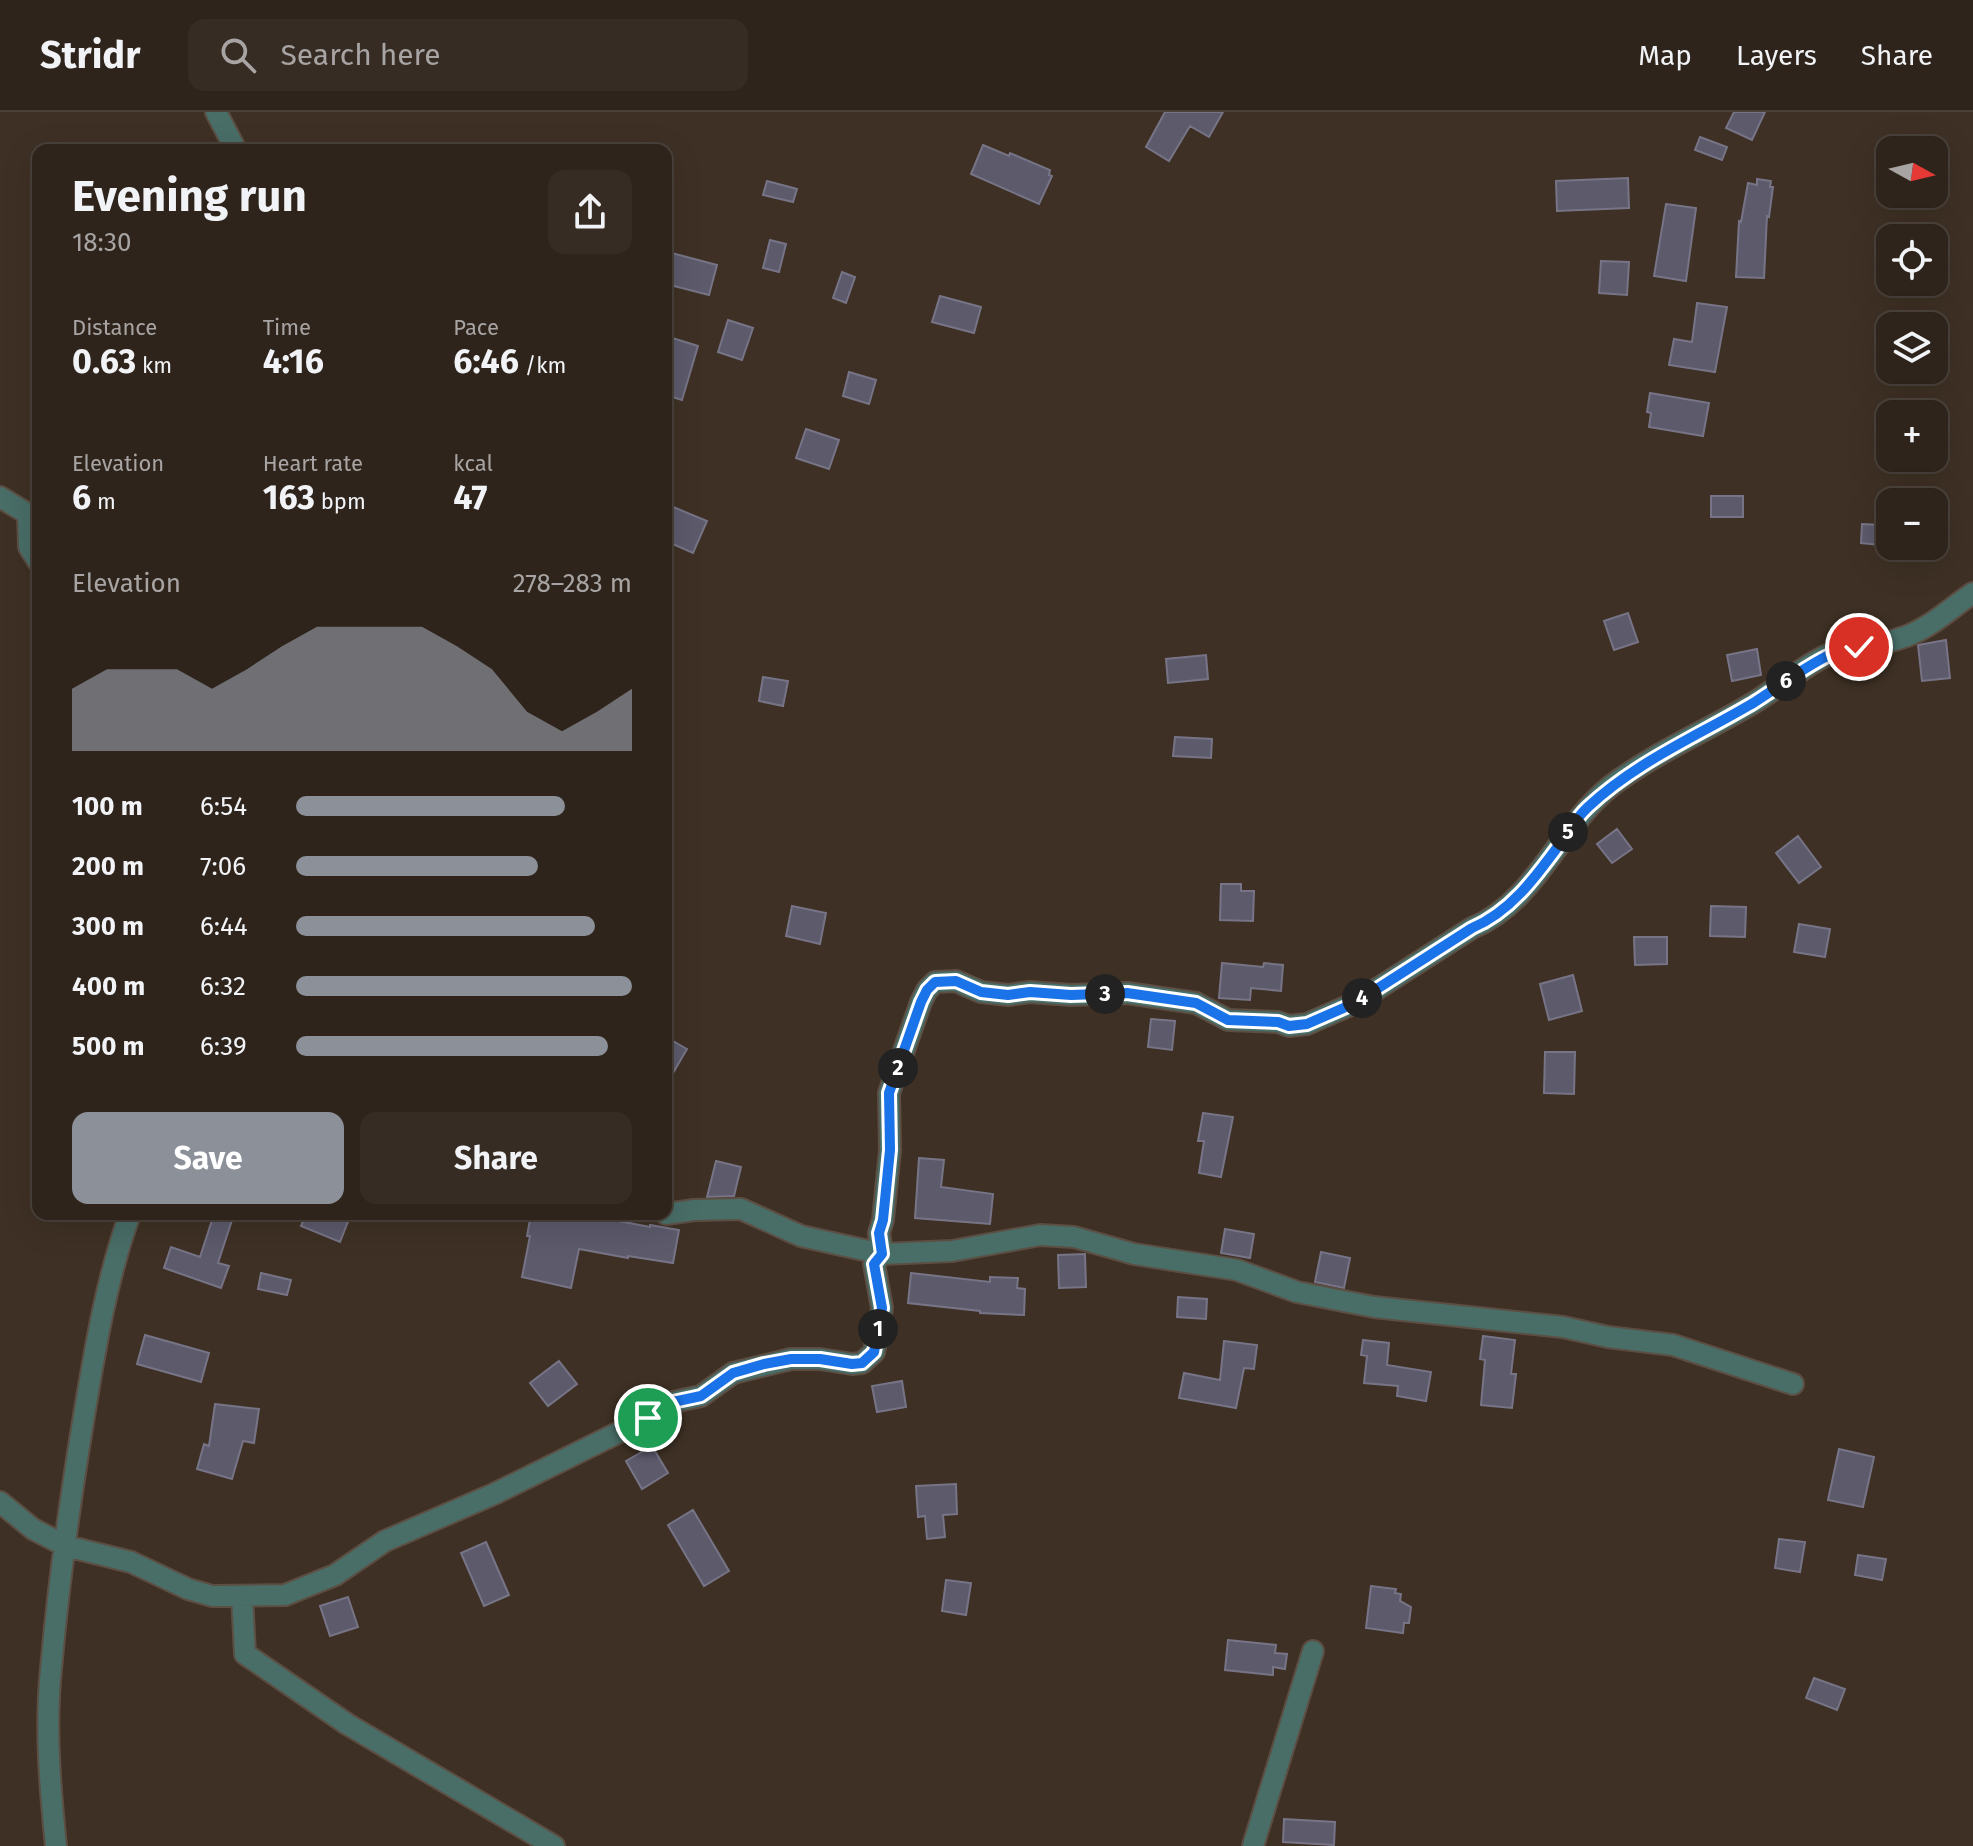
<!DOCTYPE html>
<meta charset="utf-8">
<style>
:root{--surface:#2e241b;--page:#362c24;--text:#f1f3f6;--muted:#a7a4a3;--line:#49413a;--accent:#8c9099}
body{margin:0;font-family:"Fira Sans",sans-serif;background:var(--page);color:var(--text);height:100vh;display:flex;flex-direction:column;font-size:30px;white-space:nowrap}
*{box-sizing:border-box;margin:0}
p{font-size:26px;color:var(--muted)}
.icon{flex:none;width:44px;height:44px;fill:none;stroke:currentColor;stroke-width:2;stroke-linecap:round;stroke-linejoin:round}
.map{position:relative;flex:1;overflow:hidden}
.sheet{position:absolute;left:32px;top:32px;width:640px;height:1076px;display:flex;flex-direction:column;background:var(--surface);border-radius:16px;box-shadow:0 8px 32px #0002,0 0 0 2px var(--line)}
.sheet>*{flex:none}
.needle{width:52px;rotate:98deg}
.controls{position:absolute;left:1876px;top:24px;display:grid;gap:16px}
.controls a{display:grid;place-items:center;width:72px;height:72px;border-radius:16px;background:var(--surface);box-shadow:0 8px 32px #0002,0 0 0 2px var(--line);font-size:40px}
.pin{position:absolute;display:grid;place-items:center;width:68px;height:68px;color:#fff;margin:-34px;border:4px solid #fff;border-radius:50%;box-shadow:0 2px 8px #0007}
.km{position:absolute;width:40px;height:40px;margin:-20px;border-radius:50%;background:#222;color:#fff;font-size:22px;line-height:40px;text-align:center}
.round{display:grid;place-items:center;flex:none;width:84px;height:84px;border-radius:16px;background:var(--page)}
.head{display:flex;align-items:center;justify-content:space-between;height:136px;padding:0 40px}
h1{font-size:44px;font-weight:700;line-height:60px}
.stats{display:grid;grid-template-columns:repeat(3,1fr);gap:12px;height:136px;padding:8px 40px}
.stats div{display:grid;align-content:center}
.stats b{font-size:34px;font-weight:700}
.stats small{font-size:22px;font-weight:400}
.stats p{font-size:22px}
.chart{height:224px;padding:16px 40px}
.chart p{display:flex;justify-content:space-between}
.chart svg{width:100%;height:144px;margin-top:8px;fill:var(--accent);opacity:.7}
.primary-button{display:flex;gap:16px;margin-top:auto;padding:16px 40px}
.primary-button a{flex:1;height:92px;border-radius:16px;background:var(--accent);color:#fff;font-size:32px;font-weight:700;line-height:92px;text-align:center}
.primary-button a+a{background:var(--page);color:var(--text)}
ul{padding:0 40px;list-style:none;font-size:26px}
li{display:grid;grid-template-columns:128px 96px 1fr;align-items:center;height:60px}
li i{height:20px;border-radius:10px;background:var(--accent)}
header{display:flex;align-items:center;gap:48px;box-sizing:border-box;height:112px;padding:0 40px;background:var(--surface);border-bottom:2px solid var(--line)}
header strong{font-size:38px}
nav{display:flex;gap:44px;margin-inline-start:auto;font-size:28px}
.search{width:560px;height:72px;background:var(--page);display:flex;align-items:center;gap:20px;box-sizing:border-box;padding:0 28px;border-radius:16px;color:var(--muted);font-size:30px}
.map>svg:first-child{display:block}
.building{fill:#5c5a6b;stroke:#767486;stroke-width:2}
.lines{fill:none;stroke-linecap:round;stroke-linejoin:round}
.minor-casing{stroke:#5c4e43;stroke-width:24}
.minor{stroke:#496d67;stroke-width:20}
.route-casing{stroke:#fff;stroke-width:16}
.route{stroke:#1a73e8;stroke-width:10}
</style>
<header>
<strong>Stridr</strong>
<div class="search"><svg class="icon" aria-label="search" viewBox="0 0 24 24"><circle cx="10" cy="10" r="6"/><path d="M15 15l6 6"/></svg>Search here</div>
<nav><a>Map</a><a>Layers</a><a>Share</a></nav>
</header>
<div class="map">
<svg width="1973" height="1734" viewBox="0 0 1973 1734">
<rect width="100%" height="100%" fill="#3e3024"/>
<path class="building" d="M1165 0H1223L1209 25 1190 14 1169 49 1146 35Z
M1734 0H1765L1752 28 1726 16Z
M1700 25 1727 35 1722 48 1695 38Z
M983 33 1009 44 1010 41 1050 58 1049 63 1052 64 1039 92 971 62Z
M1628 66 1629 96 1557 99 1556 69Z
M1757 67 1771 69 1770 75H1773L1769 105 1767 104 1764 166 1736 165 1739 109 1741 110 1748 71 1757 73Z
M767 69 797 77 793 90 763 83Z
M1666 92 1696 96 1686 169 1654 164Z
M770 128 786 132 779 160 763 156Z
M668 140 717 153 709 183 666 172Z
M1601 149 1629 150 1627 183 1599 181Z
M842 160 855 165 846 191 833 186Z
M940 184 981 195 974 221 932 210Z
M1697 191 1727 195 1715 260 1669 253 1674 227 1692 230Z
M728 208 753 216 742 248 718 240Z
M666 224 698 234 682 288 666 283Z
M849 260 876 268 869 292 843 284Z
M1650 281 1709 291 1703 324 1649 315 1651 301 1647 300Z
M806 317 839 328 829 357 796 346Z
M1711 384H1743V405H1711Z
M666 392 707 409 693 441 666 429Z
M1862 412 1882 413 1880 433 1861 431Z
M1628 501 1638 530 1614 538 1604 509Z
M1946 528 1950 566 1922 569 1918 533Z
M1757 537 1761 563 1732 569 1727 543Z
M1206 543 1208 567 1168 571 1166 547Z
M763 565 788 569 783 594 759 589Z
M1175 625 1212 627 1211 646 1173 644Z
M1617 717 1632 737 1612 751 1597 732Z
M1798 724 1821 755 1799 771 1776 741Z
M1221 772H1241V779H1254L1253 809 1220 808Z
M792 794 826 801 820 832 786 824Z
M1711 794 1746 795 1745 825 1710 824Z
M1799 812 1830 817 1825 845 1794 840Z
M1634 825H1667V852L1635 853Z
M1222 851 1263 855 1264 851 1283 853 1281 879 1251 876 1250 888 1219 886Z
M1573 863 1582 899 1549 908 1540 872Z
M1151 907 1175 909 1172 938 1148 935Z
M666 925 687 937 666 973Z
M1545 940H1575L1574 982 1544 981Z
M1203 1001 1233 1005 1221 1065 1199 1061 1204 1029H1198Z
M919 1046 944 1048 941 1075 993 1082 990 1112 915 1106Z
M716 1049 741 1055 734 1084 707 1085Z
M214 1102H234L218 1151 229 1154 221 1176 164 1156 171 1135 200 1145Z
M306 1102H351L340 1130 301 1114Z
M531 1102H583L650 1115V1113L679 1118 673 1151 628 1144V1146L579 1137 571 1176 522 1165 530 1124H527Z
M1225 1117 1254 1122 1250 1146 1221 1141Z
M1321 1140 1350 1146 1344 1176 1315 1170Z
M1085 1142 1086 1175 1059 1176 1058 1143Z
M261 1161 291 1168 287 1183 258 1177Z
M911 1161 990 1170V1165L1018 1166 1017 1176 1025 1177 1024 1203 980 1201V1199L908 1191Z
M1178 1185 1207 1187 1206 1207 1177 1205Z
M145 1223 209 1241 201 1270 137 1252Z
M1483 1224 1515 1228 1511 1262H1516L1512 1296 1481 1293 1485 1248 1480 1247Z
M1363 1228 1389 1231 1387 1253 1431 1260 1426 1289 1397 1284 1398 1274 1364 1271 1367 1244 1361 1243Z
M1224 1229 1257 1233 1254 1257 1244 1256 1236 1296 1179 1286 1184 1261 1220 1268Z
M559 1249 577 1272 548 1294 530 1271Z
M902 1269 906 1295 877 1300 872 1274Z
M215 1292 259 1297 254 1331 243 1329 232 1367 197 1357 204 1332 209 1334Z
M652 1334 668 1361 642 1377 626 1349Z
M1839 1337 1874 1345 1863 1395 1828 1388Z
M956 1372 957 1402 943 1403 945 1425 927 1427 925 1404 918 1405 916 1374Z
M693 1398 729 1459 704 1474 668 1413Z
M1779 1427 1805 1430 1800 1460 1775 1456Z
M486 1430 509 1483 484 1494 461 1441Z
M1858 1443 1886 1447 1882 1468 1855 1463Z
M946 1468 971 1471 966 1503 942 1499Z
M1371 1474 1396 1477 1395 1481 1401 1482 1400 1489 1411 1495 1409 1511H1404L1403 1521 1366 1516Z
M348 1485 358 1515 330 1524 320 1494Z
M1228 1528 1276 1533 1275 1541 1287 1542 1285 1557 1273 1555V1563L1225 1558Z
M1814 1566 1845 1577 1837 1598 1806 1586Z
M1284 1707 1335 1710 1334 1733 1283 1730Z"/>
<g class="lines">
<defs>
<path id="minor" d="M216 0 236 38
M0 385 28 402 29 435 38 449
M666 1102 694 1098 741 1097 801 1124 882 1142 952 1139 1040 1123 1074 1125 1134 1142 1237 1158 1297 1180 1374 1195 1563 1215 1608 1225 1673 1233 1793 1272
M0 1390 33 1417 66 1434 131 1450 188 1477 212 1484 285 1483 335 1463 385 1429 494 1382 648 1306 673 1290 701 1284 733 1261 791 1247H820L852 1252 862 1251 874 1240 882 1196 874 1152 882 1142 879 1121 883 1108 890 1038 889 981 921 890 927 878 935 870 956 869 981 880 1008 883 1030 880 1071 883 1127 881 1196 891 1228 908 1278 910 1289 914 1307 912 1355 891 1472 816C1536 790 1559 715 1611 674 1653 642 1702 621 1748 594 1780 576 1811 546 1847 535 1855 533 1851 535 1859 535 1873 534 1893 529 1907 524 1931 515 1951 496 1973 481
M242 1484 245 1542 347 1612 554 1734
M56 1734C50 1676 45 1616 51 1557 58 1477 69 1396 82 1316 94 1244 105 1171 130 1102
M1253 1734 1313 1539"/>
</defs>
<use href="#minor" class="minor-casing"/>
<use href="#minor" class="minor"/>
</g>
<g class="lines">
<defs>
<path id="route" d="M648 1306 673 1290 701 1284 733 1261 764 1252 791 1247H820L852 1252 862 1251 874 1240 882 1196 874 1152 882 1142 879 1121 883 1108 890 1038 889 981 921 890 927 878 935 870 956 869 981 880 1008 883 1030 880 1071 883 1127 881 1196 891 1228 908 1278 910 1289 914 1307 912 1355 891 1472 816C1510 800 1535 766 1559 733 1568 720 1576 706 1588 695 1635 651 1693 626 1748 594 1773 580 1832 532 1859 535"/>
</defs>
<use href="#route" class="route-casing"/>
<use href="#route" class="route"/>
</g>
</svg>
<div class="controls">
<a><svg class="needle" viewBox="-14 -14 28 28"><path d="M0-13l5 13h-10z" fill="#e53935"/><path d="M0 13l5-13h-10z" fill="#a7a4a3"/></svg></a>
<a><svg class="icon" aria-label="locate" viewBox="0 0 24 24"><circle cx="12" cy="12" r="6"/><path d="M12 2v4M12 18v4M2 12h4M18 12h4"/></svg></a>
<a><svg class="icon" aria-label="layers" viewBox="0 0 24 24"><path d="M12 4l9 5-9 5-9-5zM3 14l9 5 9-5"/></svg></a>
<a>+</a>
<a>−</a>
</div>
<div class="pin" style="left:648px;top:1306px;background:#1e9e55"><svg class="icon" aria-label="arrive" viewBox="0 0 24 24"><path d="M6 21V4h12l-3 4 3 4H6"/></svg></div>
<div class="pin" style="left:1859px;top:535px;background:#d93025"><svg class="icon" aria-label="check" viewBox="0 0 24 24"><path d="M5 12l5 5 9-10"/></svg></div>
<b class="km" style="left:878px;top:1217px">1</b>
<b class="km" style="left:898px;top:956px">2</b>
<b class="km" style="left:1105px;top:882px">3</b>
<b class="km" style="left:1362px;top:886px">4</b>
<b class="km" style="left:1568px;top:720px">5</b>
<b class="km" style="left:1786px;top:569px">6</b>
<section class="sheet">
<div class="head"><div><h1>Evening run</h1><p>18:30</p></div><a class="round"><svg class="icon" aria-label="share" viewBox="0 0 24 24"><path d="M12 15V3M7 8l5-5 5 5M5 13v7h14v-7"/></svg></a></div>
<div class="stats">
<div><p>Distance</p><b>0.63<small> km</small></b></div>
<div><p>Time</p><b>4:16</b></div>
<div><p>Pace</p><b>6:46<small> /km</small></b></div>
</div>
<div class="stats">
<div><p>Elevation</p><b>6<small> m</small></b></div>
<div><p>Heart rate</p><b>163<small> bpm</small></b></div>
<div><p>kcal</p><b>47</b></div>
</div>
<div class="chart"><p><span>Elevation</span>278–283 m</p>
<svg viewBox="0 0 160 44" preserveAspectRatio="none"><path d="M0 44V25L10 19L20 19L30 19L40 25L50 19L60 12L70 6L80 6L90 6L100 6L110 12L120 19L130 32L140 38L150 32L160 25V44z"/></svg>
</div>
<ul>
<li><b>100 m</b>6:54<i style="width:80%"></i></li>
<li><b>200 m</b>7:06<i style="width:72%"></i></li>
<li><b>300 m</b>6:44<i style="width:89%"></i></li>
<li><b>400 m</b>6:32<i style="width:100%"></i></li>
<li><b>500 m</b>6:39<i style="width:93%"></i></li>
</ul>
<div class="primary-button"><a>Save</a><a>Share</a></div>
</section>
</div>
